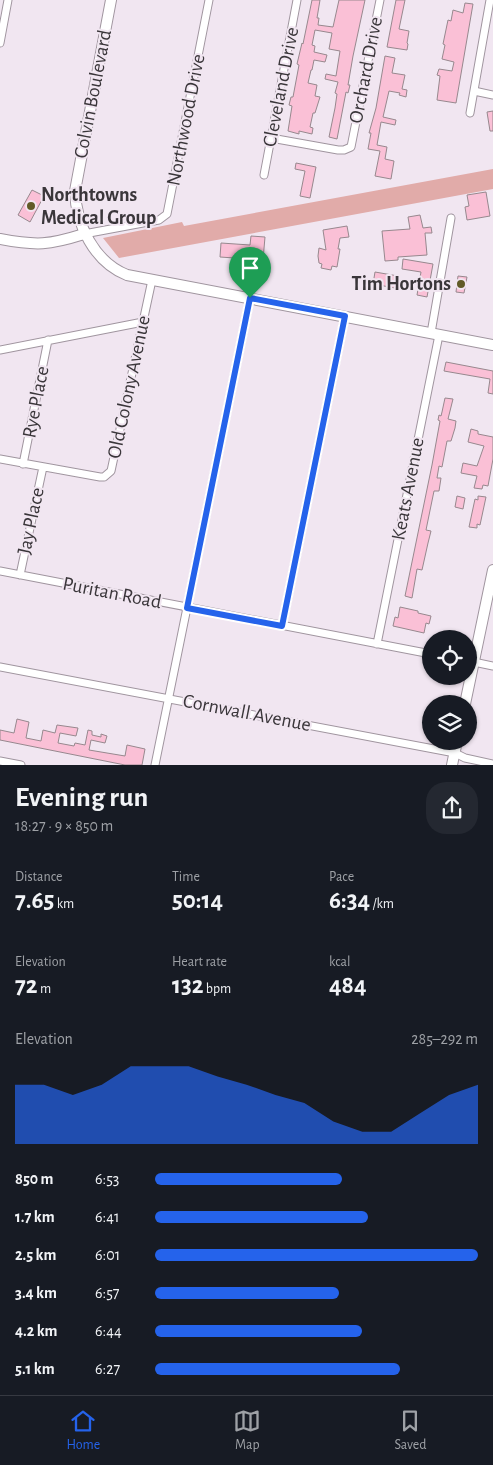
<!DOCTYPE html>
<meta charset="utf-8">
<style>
:root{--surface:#171b24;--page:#242831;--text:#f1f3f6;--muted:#9ea1a6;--line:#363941;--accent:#2563eb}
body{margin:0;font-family:"Alegreya Sans",sans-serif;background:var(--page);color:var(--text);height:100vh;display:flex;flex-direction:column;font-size:19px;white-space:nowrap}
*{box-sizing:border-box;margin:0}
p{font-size:16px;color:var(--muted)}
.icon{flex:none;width:28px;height:28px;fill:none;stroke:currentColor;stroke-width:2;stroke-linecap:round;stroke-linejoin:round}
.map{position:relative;height:765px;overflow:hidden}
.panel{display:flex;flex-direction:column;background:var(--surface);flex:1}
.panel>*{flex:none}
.fabs{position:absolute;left:422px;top:630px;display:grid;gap:10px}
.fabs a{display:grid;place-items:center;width:55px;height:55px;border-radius:50%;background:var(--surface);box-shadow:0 1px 4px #0004;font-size:25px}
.pin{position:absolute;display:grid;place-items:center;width:42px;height:42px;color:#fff;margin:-51px -21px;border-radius:50% 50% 50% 0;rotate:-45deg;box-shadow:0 0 5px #0007}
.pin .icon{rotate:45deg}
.round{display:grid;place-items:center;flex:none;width:52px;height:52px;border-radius:20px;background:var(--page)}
.overview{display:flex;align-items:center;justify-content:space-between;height:85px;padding:0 15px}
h1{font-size:28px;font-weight:700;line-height:38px}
.figures{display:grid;grid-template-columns:repeat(3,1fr);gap:8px;height:85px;padding:5px 15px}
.figures div{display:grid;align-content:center}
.figures b{font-size:25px;font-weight:700}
.figures small{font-size:14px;font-weight:400}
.figures p{font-size:14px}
.chart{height:140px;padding:10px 15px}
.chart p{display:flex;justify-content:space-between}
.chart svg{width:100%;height:90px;margin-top:5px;fill:var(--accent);opacity:.7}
ul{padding:0 15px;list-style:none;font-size:16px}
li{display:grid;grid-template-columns:80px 60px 1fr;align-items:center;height:38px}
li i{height:12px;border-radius:6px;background:var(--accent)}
.dock{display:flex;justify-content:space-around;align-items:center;height:70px;border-top:1px solid var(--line);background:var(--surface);font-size:14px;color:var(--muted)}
.dock a{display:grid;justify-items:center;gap:2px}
.dock .selected{color:var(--accent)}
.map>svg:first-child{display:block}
.green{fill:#e1aba9}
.building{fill:#fac0d6;stroke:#97888e}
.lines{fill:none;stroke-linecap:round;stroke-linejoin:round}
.street-casing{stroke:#a0959f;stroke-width:9}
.secondary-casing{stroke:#a0959f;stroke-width:12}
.street{stroke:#fff;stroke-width:7}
.secondary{stroke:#fff;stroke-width:10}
.route-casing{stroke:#fff;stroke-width:10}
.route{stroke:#2563eb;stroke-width:6}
.poi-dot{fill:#615b27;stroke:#f1e6f1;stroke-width:2}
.labels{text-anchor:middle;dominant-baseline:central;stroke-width:4;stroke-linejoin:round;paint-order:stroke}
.street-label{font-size:20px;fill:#3a363a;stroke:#f1e6f1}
.poi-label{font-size:20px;font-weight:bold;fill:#3a363a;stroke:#f1e6f1;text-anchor:start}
</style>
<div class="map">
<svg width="493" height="765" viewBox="0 0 493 765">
<rect width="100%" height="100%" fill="#f1e6f1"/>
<path class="green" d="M493 169V189L119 258 103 238 182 222 184 226Z"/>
<path class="building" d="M312 0H320L317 18H319L318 25 333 27 339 0H365L353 56 348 85H350L348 93 346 92 337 139 329 137 335 108 337 94 335 93 338 82 325 79 326 74 336 76 340 51 329 49 332 33 315 30 312 45 315 46 314 52 327 55 325 62 314 60 312 70H311L308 83 317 85 315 96 320 97 315 113H313L310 127 313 128 312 134 299 131V134L288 131 292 106 289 105 291 97H293L299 65 297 64 302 43 303 44Z
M396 0H405L399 29 409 31 407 43 408 44 407 50 387 47Z
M465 3 473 4 456 103 437 100 440 76 437 75 439 69 452 71 454 62 442 59 445 45 443 44 448 20 451 21 453 10 463 13Z
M385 56 395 58 392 73 405 75 402 89 407 90 406 97 399 95 400 93 389 91 383 117 396 120 395 125 381 122 377 145 387 147 385 159 394 161 391 179 375 176 380 151 368 149 371 133H369L376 108Z
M493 111V131H490L487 112Z
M296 163 316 167 310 198 300 196 305 171 295 169Z
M32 190 44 196 30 222 18 215Z
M486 192 490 216 467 220 465 207 469 206 467 195Z
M420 215 423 228 431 227 432 233H425L427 255 398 257V260L385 261 382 231 410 229 408 217Z
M347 226 349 237 340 238 338 249H340L337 267 332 266 331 270 321 268 322 264 319 263 318 256 319 248 326 250 323 230Z
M251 236 265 237 263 260 220 257 221 243 250 245Z
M403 259 433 264 427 297 417 295 421 272 402 269Z
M375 272 398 276 395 288 373 284Z
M458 276 467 277 464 293 456 292Z
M446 362 493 371V394L488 393 490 379 444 371Z
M445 398 453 399 448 419 456 421 455 428 451 441H447L442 467 439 466 437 478H441L439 491H434L426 530 431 531 428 543 422 570 417 569 412 598 405 596 432 465 440 421 438 420 439 415 441 416 442 412Z
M471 429 478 431V434L493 437V459L488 486 483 485 482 489 474 488 477 476 461 473 463 463 477 466 484 446 468 442Z
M457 496 465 498 463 509 455 507Z
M478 496 486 497 480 525 477 524V528L469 527 475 499 478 500Z
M400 607 418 611V613L431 616 429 624 426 623 424 633 393 626 395 617 398 618Z
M17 719 29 722 26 738 41 741 43 730 55 733 57 725 78 728 76 736 60 733 58 743 74 746 75 743 85 745 88 730 92 731V735L101 737V734L107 736 105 743 91 740 89 750 125 756 127 745 145 749 142 765H125L0 740V730L14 733Z"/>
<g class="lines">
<defs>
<path id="street" d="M0 43 8 0
M474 91 493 95
M470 113 490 0
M271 138 338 150H344L351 147 380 0
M264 175 297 0
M84 234 159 220 167 214 209 0
M431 333 451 218
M0 350 143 322
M0 459 100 477H104L111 471 152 280
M23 464 48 340
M0 571 431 654
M20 575 43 467
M282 626 345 316
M377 644 439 335
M469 661 493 666
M0 667 455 753 465 758 493 764
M0 761 21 765
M155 765 250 298"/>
<path id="secondary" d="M111 0 75 191C76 224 94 262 127 275L493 345
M0 239C37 246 49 245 84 234
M465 704 493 570
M452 765 457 741"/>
</defs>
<use href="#street" class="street-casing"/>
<use href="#secondary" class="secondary-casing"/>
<use href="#street" class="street"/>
<use href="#secondary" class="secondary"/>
</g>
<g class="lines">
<defs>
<path id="route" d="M250 298 345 316 282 626 187 608Z"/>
</defs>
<use href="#route" class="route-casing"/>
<use href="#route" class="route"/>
</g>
<g class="poi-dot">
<circle cx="31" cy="206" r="5"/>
<circle cx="461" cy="284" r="5"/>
</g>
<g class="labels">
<g class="street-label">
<text transform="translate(366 70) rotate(-79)">Orchard Drive</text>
<text transform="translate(281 87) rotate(-79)">Cleveland Drive</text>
<text transform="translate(93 94) rotate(-79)">Colvin Boulevard</text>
<text transform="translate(186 120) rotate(-79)">Northwood Drive</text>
<text transform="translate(129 387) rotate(-78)">Old Colony Avenue</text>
<text transform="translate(36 402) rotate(-79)">Rye Place</text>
<text transform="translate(408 489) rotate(-79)">Keats Avenue</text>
<text transform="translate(31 521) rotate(-78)">Jay Place</text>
<text transform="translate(112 593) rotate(11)">Puritan Road</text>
<text transform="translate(247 713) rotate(11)">Cornwall Avenue</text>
</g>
<g class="poi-label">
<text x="41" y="195">Northtowns<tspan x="41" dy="23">Medical Group</tspan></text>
<text x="451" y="284" text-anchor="end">Tim Hortons</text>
</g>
</g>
</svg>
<div class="fabs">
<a><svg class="icon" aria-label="locate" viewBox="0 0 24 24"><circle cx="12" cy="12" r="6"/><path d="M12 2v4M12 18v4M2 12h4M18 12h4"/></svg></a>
<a><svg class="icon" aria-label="layers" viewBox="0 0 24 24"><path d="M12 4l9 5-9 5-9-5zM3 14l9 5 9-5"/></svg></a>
</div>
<div class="pin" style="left:250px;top:298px;background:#1e9e55"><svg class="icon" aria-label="arrive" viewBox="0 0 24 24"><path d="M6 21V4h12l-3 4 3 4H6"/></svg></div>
</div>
<section class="panel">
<div class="overview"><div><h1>Evening run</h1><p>18:27 · 9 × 850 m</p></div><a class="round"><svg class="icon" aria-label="share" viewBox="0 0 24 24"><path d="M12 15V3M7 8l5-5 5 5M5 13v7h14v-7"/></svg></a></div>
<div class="figures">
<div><p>Distance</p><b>7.65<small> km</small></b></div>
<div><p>Time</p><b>50:14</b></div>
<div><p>Pace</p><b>6:34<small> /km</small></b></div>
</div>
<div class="figures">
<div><p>Elevation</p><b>72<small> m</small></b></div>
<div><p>Heart rate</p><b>132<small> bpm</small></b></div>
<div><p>kcal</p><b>484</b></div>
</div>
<div class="chart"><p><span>Elevation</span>285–292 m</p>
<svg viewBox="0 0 160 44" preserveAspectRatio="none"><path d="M0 44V15L10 15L20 20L30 15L40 6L50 6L60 6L70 11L80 15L90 20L100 24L110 33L120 38L130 38L140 29L150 20L160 15V44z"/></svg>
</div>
<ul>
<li><b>850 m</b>6:53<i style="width:58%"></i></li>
<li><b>1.7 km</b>6:41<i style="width:66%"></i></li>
<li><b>2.5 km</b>6:01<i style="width:100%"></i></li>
<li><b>3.4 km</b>6:57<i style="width:57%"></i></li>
<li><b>4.2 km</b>6:44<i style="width:64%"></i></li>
<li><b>5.1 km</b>6:27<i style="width:76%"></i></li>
</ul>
</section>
<nav class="dock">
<a class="selected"><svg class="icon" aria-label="home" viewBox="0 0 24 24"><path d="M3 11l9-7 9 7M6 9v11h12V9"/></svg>Home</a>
<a><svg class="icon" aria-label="map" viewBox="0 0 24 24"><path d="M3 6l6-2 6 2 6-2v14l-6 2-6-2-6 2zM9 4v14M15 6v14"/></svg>Map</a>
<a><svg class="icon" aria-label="saved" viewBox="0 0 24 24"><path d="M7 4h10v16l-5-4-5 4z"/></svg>Saved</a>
</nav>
